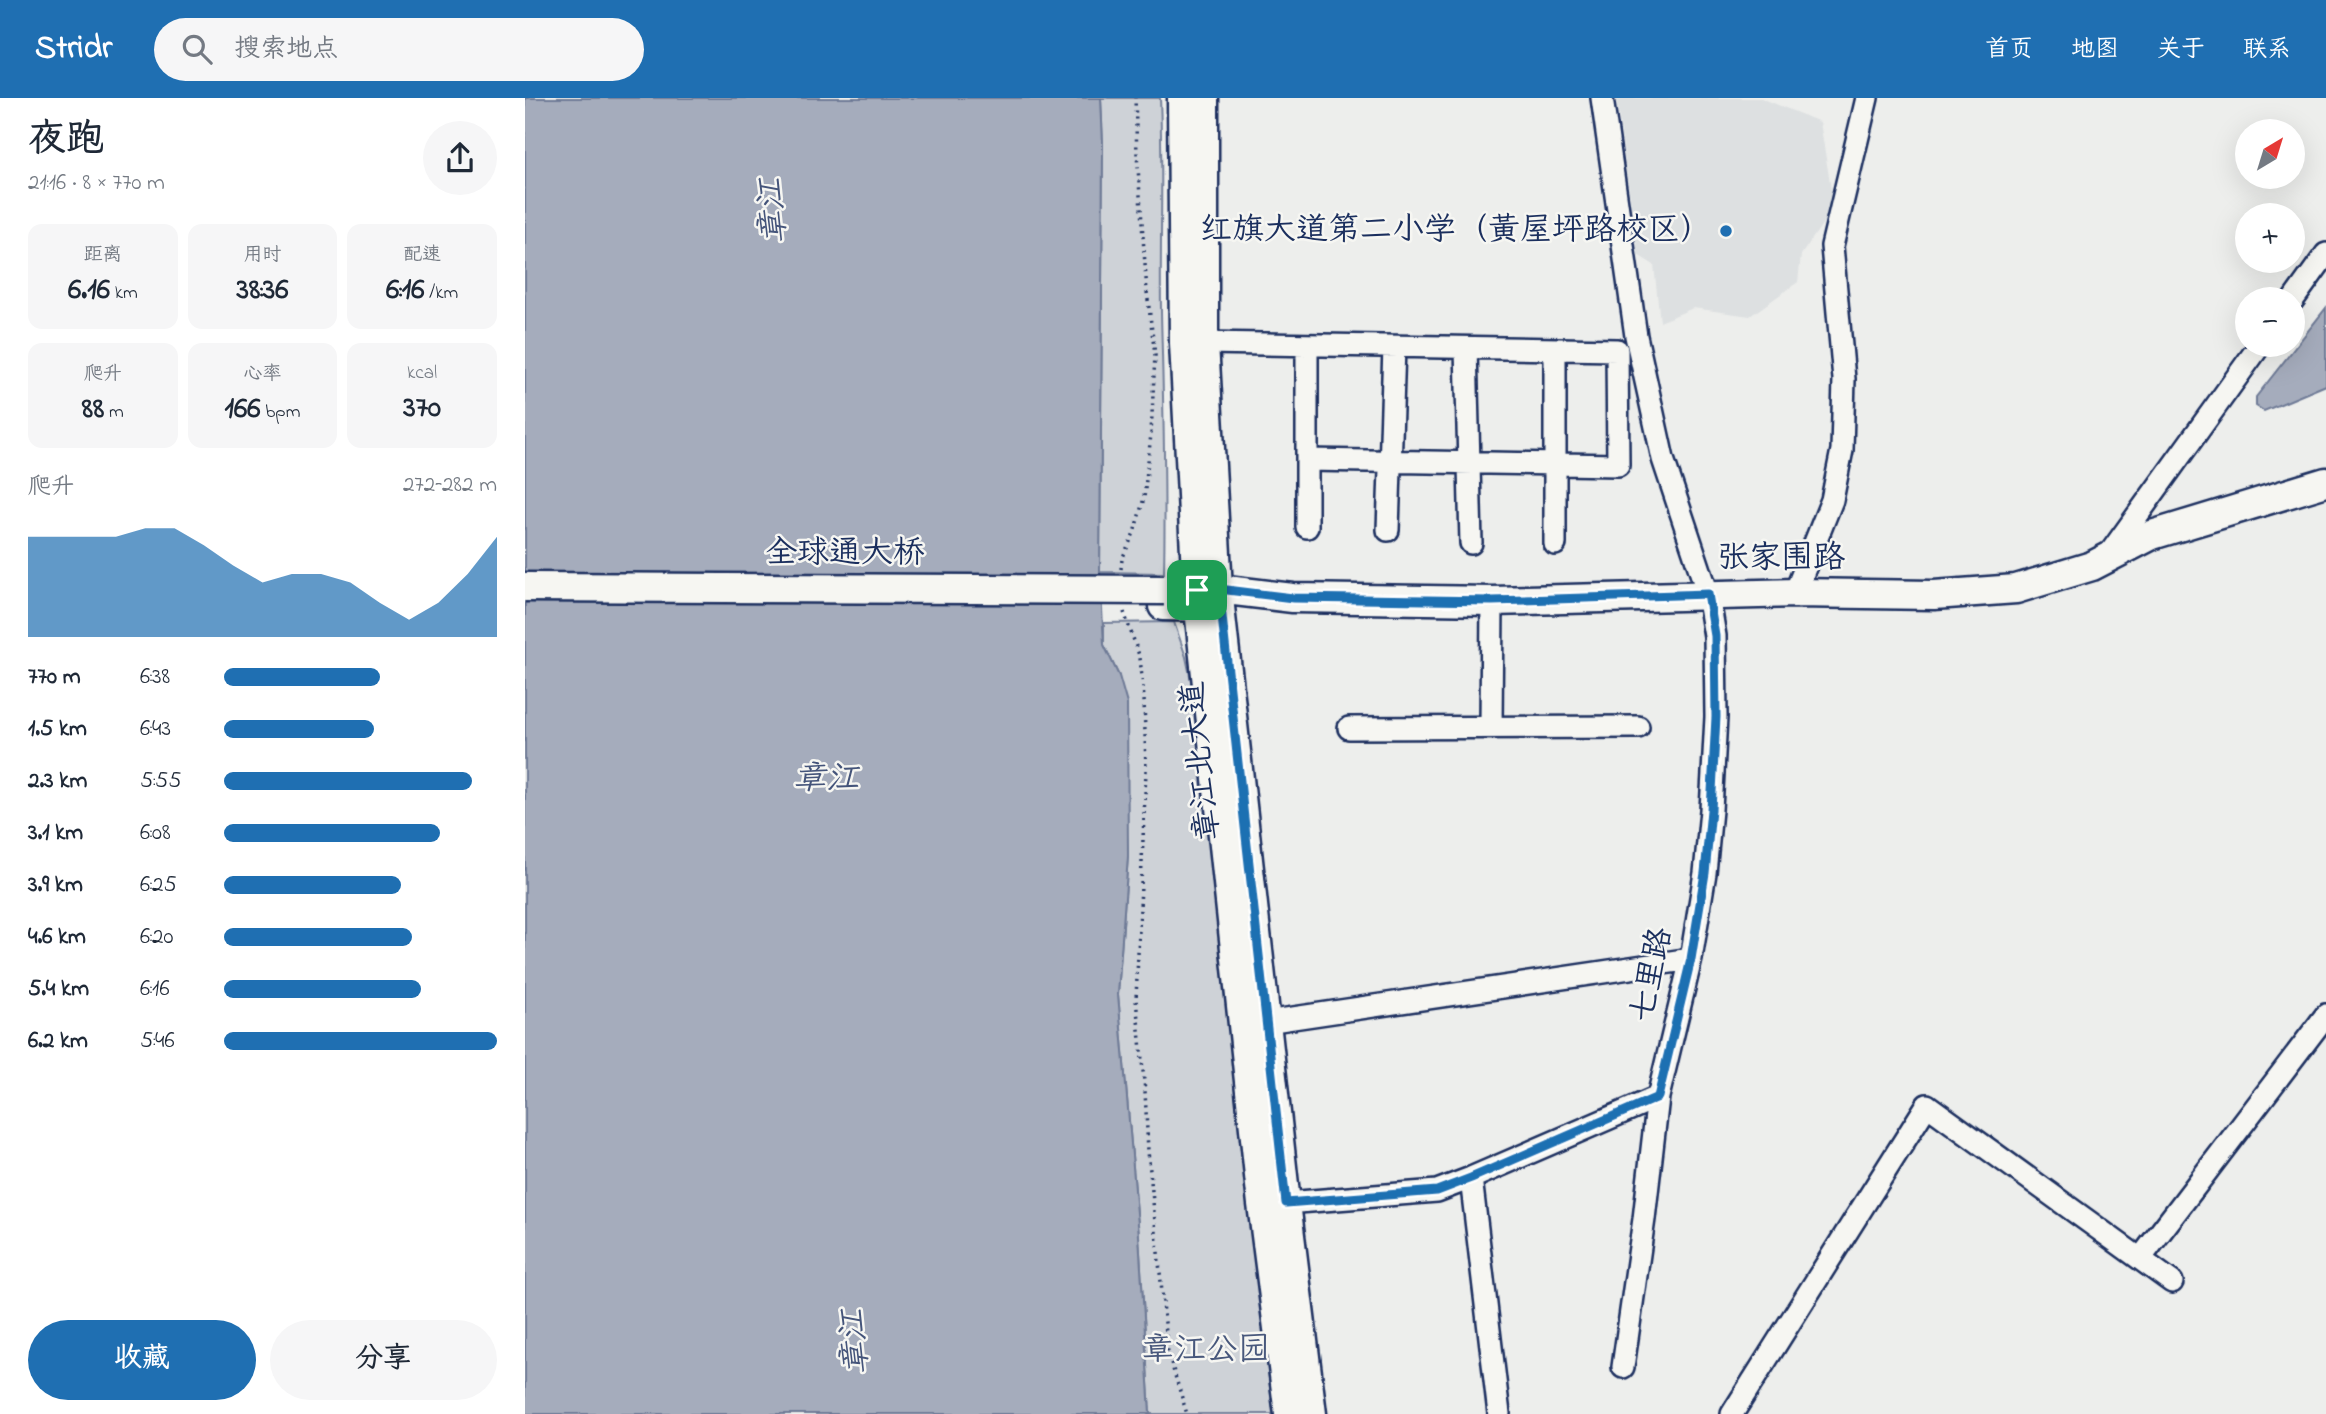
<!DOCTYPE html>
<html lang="zh">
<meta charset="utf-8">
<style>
:root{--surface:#fff;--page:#f6f6f7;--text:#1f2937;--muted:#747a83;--accent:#1f6fb2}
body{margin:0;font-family:"Indie Flower","LXGW WenKai TC",sans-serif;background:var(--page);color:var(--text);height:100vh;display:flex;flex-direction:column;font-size:26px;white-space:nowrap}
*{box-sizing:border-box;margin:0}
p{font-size:23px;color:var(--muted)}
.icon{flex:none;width:38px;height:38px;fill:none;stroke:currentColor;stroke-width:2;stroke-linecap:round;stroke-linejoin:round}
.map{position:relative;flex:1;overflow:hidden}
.sheet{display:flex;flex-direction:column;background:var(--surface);width:525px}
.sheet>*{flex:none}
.needle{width:46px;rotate:38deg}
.buttons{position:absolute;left:1710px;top:21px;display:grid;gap:14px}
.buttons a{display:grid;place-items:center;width:70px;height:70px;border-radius:50%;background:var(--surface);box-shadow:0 7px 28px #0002;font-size:35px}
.pin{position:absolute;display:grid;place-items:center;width:60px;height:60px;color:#fff;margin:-30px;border-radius:14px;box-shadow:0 4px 10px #0006}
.round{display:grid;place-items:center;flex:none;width:74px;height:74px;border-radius:37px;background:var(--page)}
.headline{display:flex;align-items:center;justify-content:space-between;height:119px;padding:0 28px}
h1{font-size:38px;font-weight:800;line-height:52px}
.figures{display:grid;grid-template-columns:repeat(3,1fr);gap:10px;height:119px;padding:7px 28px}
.figures div{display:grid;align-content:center;border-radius:14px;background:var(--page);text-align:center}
.figures b{font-size:30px;font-weight:800}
.figures small{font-size:19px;font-weight:400}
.figures p{font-size:19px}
.chart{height:196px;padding:14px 28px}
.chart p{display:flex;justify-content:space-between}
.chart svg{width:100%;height:126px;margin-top:7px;fill:var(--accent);opacity:.7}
.primary-button{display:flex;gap:14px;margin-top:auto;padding:14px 28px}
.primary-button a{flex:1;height:80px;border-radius:42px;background:var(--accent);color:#fff;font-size:28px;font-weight:800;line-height:80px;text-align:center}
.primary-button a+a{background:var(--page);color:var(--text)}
ul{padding:0 28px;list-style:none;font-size:23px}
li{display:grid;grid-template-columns:112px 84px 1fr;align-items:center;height:52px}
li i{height:18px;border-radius:9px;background:var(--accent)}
header{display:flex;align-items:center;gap:42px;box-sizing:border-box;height:98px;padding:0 35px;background:var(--accent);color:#fff}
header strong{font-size:33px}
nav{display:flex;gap:38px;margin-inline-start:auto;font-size:24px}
.search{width:490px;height:63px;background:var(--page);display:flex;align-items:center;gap:18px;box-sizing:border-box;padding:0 24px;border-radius:38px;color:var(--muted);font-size:26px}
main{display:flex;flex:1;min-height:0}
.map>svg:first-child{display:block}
.built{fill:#dde0e1}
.green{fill:#ced2d7;stroke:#74809a;stroke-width:2}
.water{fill:#a5acbc;stroke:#6e7a96;stroke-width:2}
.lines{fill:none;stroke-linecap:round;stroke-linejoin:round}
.street-casing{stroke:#1b2f5e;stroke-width:26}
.secondary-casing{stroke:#1b2f5e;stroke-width:33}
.path{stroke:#1b2f5e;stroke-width:3.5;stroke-dasharray:2 5;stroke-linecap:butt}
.street{stroke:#f6f6f2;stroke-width:21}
.secondary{stroke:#f6f6f2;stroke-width:28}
.secondary-bridge-casing{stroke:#1b2f5e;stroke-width:33;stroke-linecap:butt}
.secondary-bridge{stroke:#f6f6f2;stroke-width:28}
.route-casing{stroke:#fff;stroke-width:14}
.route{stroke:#1f6fb2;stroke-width:9}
.poi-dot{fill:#1f6fb2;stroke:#f6f6f2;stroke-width:2.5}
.labels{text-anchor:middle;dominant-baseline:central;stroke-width:5;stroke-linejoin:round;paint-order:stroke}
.poi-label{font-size:32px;fill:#1b2f5e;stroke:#f6f6f2;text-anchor:end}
.street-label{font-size:32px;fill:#1b2f5e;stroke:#f6f6f2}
.park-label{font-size:32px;fill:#48587c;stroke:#f6f6f2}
.water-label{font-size:33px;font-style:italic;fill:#44547a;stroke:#f6f6f2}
</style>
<header>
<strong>Stridr</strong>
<div class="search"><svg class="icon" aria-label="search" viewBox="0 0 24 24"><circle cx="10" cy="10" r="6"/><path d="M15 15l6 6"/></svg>搜索地点</div>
<nav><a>首页</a><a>地图</a><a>关于</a><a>联系</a></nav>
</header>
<main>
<section class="sheet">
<div class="headline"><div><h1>夜跑</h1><p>21:16 · 8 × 770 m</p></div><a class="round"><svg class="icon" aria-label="share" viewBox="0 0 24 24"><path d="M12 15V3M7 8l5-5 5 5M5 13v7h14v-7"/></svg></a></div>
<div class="figures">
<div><p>距离</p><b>6.16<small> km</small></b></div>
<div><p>用时</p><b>38:36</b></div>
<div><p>配速</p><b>6:16<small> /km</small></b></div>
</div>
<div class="figures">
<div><p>爬升</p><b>88<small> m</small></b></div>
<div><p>心率</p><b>166<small> bpm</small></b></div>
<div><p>kcal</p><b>370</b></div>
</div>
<div class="chart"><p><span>爬升</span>272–282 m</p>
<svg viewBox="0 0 160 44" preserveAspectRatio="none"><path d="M0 44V9L10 9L20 9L30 9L40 6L50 6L60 12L70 19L80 25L90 22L100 22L110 25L120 32L130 38L140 32L150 22L160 9V44z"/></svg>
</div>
<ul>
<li><b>770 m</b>6:38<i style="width:57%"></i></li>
<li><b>1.5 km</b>6:43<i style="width:55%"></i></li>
<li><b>2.3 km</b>5:55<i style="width:91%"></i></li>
<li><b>3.1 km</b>6:08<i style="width:79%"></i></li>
<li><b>3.9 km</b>6:25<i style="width:65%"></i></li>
<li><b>4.6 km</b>6:20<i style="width:69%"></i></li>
<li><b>5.4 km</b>6:16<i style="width:72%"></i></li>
<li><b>6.2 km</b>5:46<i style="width:100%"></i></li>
</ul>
<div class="primary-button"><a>收藏</a><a>分享</a></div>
</section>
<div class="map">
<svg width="1801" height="1316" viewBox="0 0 1801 1316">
<rect width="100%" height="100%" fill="#edeeec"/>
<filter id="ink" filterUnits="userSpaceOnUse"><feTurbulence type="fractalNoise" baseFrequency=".0143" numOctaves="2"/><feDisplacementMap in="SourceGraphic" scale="14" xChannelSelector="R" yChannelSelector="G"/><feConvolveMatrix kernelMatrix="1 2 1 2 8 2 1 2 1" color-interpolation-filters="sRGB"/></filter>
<g filter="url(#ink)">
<path class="built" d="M1091 0H1236L1295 24 1309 109 1276 157 1273 184 1225 218 1168 210 1135 224 1129 167 1113 157Z"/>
<path class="green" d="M576 0H635C638 71 635 142 636 214 638 301 641 388 639 475L575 474 578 47Z
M649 524 661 559 672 610 683 738 748 1316H625L614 1138 593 896 603 758 594 578 579 547V525Z"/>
<path class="water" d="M0 0H576L578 47 575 474 579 547 594 578 602 606 603 758 593 896 614 1138 625 1316H0Z
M1801 210V287L1739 313 1731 308V299Z"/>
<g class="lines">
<defs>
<path id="street" d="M1077 0 1111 238 1138 361 1183 496 1190 538 1191 619 1186 712 1180 775 1166 861 1133 999 1119 1121 1098 1269
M1768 202 1801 156
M679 245 1092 252 1093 367 782 362
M941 250 946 445
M782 429V248
M863 432 869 249
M1030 446V251
M1583 458 1735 247
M1270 495 1307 402 1317 352 1319 281 1307 148 1342 0
M966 629 967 503
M824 630 1113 629
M741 924 1166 861
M946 1080 974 1316
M761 1105 912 1093 946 1080 1133 999
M1615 1161 1801 917
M1207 1316 1402 1007 1647 1184"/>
<path id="secondary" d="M657 0 659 245 672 492 737 1106 764 1316
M679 0V245L693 491 761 1105 787 1316
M675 492 693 491 768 500 967 503 1270 495 1409 497 1491 491 1567 468 1627 437 1801 384
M638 508 692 509"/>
</defs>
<use href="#street" class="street-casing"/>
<use href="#secondary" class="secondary-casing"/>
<path class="path" d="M596 471 597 461 609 435 619 400 626 336 630 257 622 194 612 56 610 0
M599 514 615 560 619 600 621 673 611 901 620 993 623 1053 643 1255 662 1316"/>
<use href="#street" class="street"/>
<use href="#secondary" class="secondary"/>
<defs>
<path id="secondary-bridge" d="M0 489 639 492"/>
</defs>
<use href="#secondary-bridge" class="secondary-bridge-casing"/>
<use href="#secondary-bridge" class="secondary-bridge"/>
</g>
</g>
<g class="lines" filter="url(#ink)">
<defs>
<path id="route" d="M694 491 768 500 967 503 1183 496 1190 538 1191 619 1186 712 1180 775 1166 861 1133 999 946 1080 912 1093 761 1105 696 509H673L672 492Z"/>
</defs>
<use href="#route" class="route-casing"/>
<use href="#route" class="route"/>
</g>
<circle class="poi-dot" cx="1201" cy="133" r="7"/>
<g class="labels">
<g class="poi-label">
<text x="1187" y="133">红旗大道第二小学（黄屋坪路校区）</text>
</g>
<g class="street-label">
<text x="320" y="456">全球通大桥</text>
<text x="1256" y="461">张家围路</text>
<text transform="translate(677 663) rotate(-96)">章江北大道</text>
<text transform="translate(1128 877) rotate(-78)">七里路</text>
</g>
<g class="park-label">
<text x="681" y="1253">章江公园</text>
</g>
<g class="water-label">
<text transform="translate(249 113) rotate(-94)">章江</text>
<text x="301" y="682">章江</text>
<text transform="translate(331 1244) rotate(-94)">章江</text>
</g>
</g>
</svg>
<div class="buttons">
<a><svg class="needle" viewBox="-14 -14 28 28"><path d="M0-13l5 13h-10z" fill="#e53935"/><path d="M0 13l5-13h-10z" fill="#747a83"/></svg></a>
<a>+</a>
<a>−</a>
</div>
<div class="pin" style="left:672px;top:492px;background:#1e9e55"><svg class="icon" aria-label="arrive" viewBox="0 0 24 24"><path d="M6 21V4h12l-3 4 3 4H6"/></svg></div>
</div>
</main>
